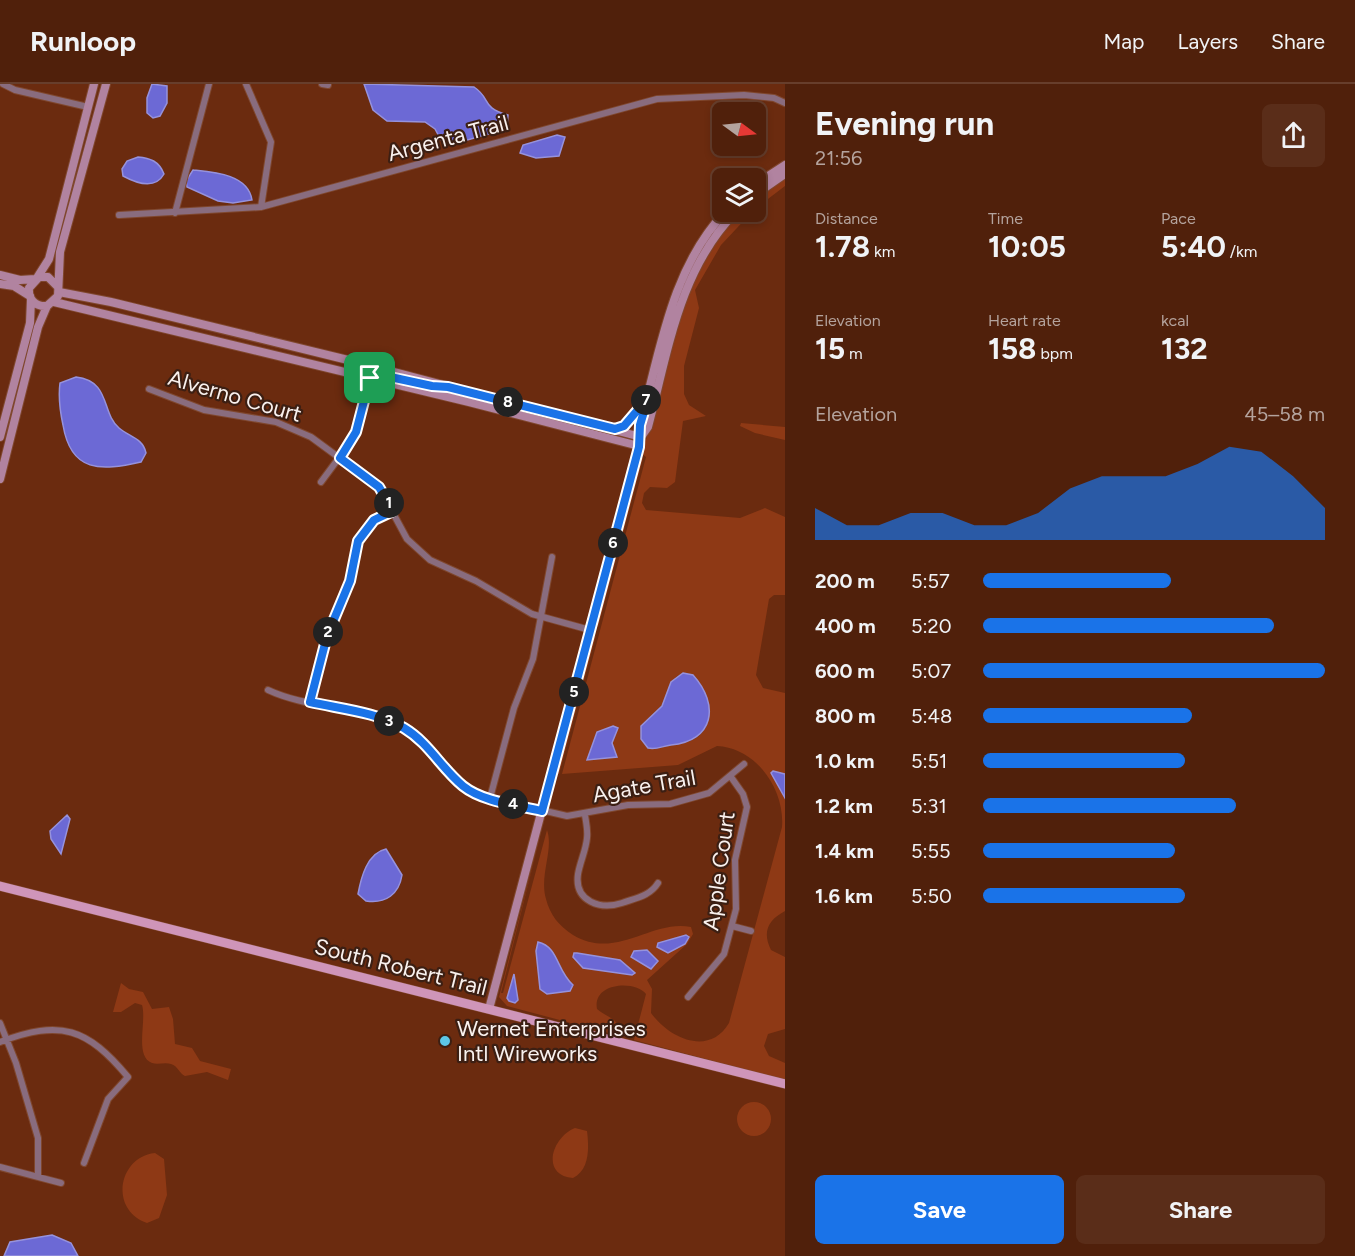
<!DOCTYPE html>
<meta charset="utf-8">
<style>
:root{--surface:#50200b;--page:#5a2d19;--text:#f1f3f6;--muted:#b4a39d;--line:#673e2c;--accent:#1a73e8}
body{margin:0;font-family:Figtree,sans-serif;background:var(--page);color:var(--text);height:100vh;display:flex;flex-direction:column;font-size:22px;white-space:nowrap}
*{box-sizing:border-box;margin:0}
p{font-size:20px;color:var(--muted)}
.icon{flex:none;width:33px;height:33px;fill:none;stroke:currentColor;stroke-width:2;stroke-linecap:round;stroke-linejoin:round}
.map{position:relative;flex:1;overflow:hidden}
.drawer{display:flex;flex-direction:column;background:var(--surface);width:570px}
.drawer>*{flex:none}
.needle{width:39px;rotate:105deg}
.controls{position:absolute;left:712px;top:18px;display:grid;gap:12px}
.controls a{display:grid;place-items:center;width:54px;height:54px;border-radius:9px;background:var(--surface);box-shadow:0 3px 9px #0003,0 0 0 2px var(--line);font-size:30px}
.pin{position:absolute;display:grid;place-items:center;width:51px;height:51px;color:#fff;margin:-26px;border-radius:12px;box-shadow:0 3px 9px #0006}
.km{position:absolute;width:30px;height:30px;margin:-15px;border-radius:50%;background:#222;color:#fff;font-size:16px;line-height:30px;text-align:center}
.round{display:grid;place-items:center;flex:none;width:63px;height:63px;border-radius:9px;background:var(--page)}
.summary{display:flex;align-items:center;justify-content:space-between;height:102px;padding:0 30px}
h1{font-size:33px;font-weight:700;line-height:45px}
.metrics{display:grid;grid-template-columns:repeat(3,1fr);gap:9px;height:102px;padding:6px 30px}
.metrics div{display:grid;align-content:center}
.metrics b{font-size:30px;font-weight:700}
.metrics small{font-size:16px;font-weight:400}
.metrics p{font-size:16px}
.chart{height:168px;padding:12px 30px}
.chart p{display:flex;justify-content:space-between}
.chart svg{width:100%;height:108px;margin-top:6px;fill:var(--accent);opacity:.7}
.button{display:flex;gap:12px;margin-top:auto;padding:12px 30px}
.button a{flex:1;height:69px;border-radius:9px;background:var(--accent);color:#fff;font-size:24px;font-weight:700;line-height:69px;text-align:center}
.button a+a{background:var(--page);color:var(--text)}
ul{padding:0 30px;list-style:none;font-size:20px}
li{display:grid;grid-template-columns:96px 72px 1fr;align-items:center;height:45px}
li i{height:15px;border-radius:8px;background:var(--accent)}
header{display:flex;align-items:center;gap:36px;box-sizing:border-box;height:84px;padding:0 30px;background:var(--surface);border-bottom:2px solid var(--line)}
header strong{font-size:28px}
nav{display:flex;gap:33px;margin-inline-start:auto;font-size:21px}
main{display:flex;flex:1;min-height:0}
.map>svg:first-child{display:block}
.green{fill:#8e3915;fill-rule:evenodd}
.water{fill:#6c69d5;stroke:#9692dc;stroke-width:1.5}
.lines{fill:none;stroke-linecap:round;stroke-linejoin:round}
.street-casing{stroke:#7f472e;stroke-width:8}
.secondary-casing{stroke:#7f472e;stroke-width:10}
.primary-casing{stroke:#7f472e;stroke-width:10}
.street{stroke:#896c7e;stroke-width:6}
.secondary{stroke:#b183a0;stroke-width:8}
.primary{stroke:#cf95b9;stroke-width:9}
.route-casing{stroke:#fff;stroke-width:12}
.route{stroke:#1a73e8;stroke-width:8}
.poi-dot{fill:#5dc7e8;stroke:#3c1f13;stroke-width:2}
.labels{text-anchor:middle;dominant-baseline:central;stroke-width:4.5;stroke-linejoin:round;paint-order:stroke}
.street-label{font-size:22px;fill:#f9f1ee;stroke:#3c1f13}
.poi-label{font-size:22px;fill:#f9f1ee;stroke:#3c1f13;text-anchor:start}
</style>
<header>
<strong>Runloop</strong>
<nav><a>Map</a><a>Layers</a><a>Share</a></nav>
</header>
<main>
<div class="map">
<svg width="785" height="1172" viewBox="0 0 785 1172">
<rect width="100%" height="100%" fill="#6b2b0f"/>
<path class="green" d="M785 95V102L756 124V115Z
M741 128H752L721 161 695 206 699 224 684 282V310L689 321 706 332 683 337 675 398 667 404 650 403 644 409 642 419 646 426 740 434 765 424 785 433V511H774L769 515 756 591 763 604 785 609V827C768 836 762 848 771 866L785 873V945L768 950 764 962 769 972 785 979V996L634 956 646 910C636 896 592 898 597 925 608 934 621 935 620 952L507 922 499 913 543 741 501 909H503L547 746C554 766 539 791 546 815 550 831 559 842 573 851 617 877 651 835 691 843L693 850 687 860 647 896 652 905 651 929C669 954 709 973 729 939L782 743C785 706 757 664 717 662L678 681 562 690 646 373 642 370C666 287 679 193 741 128ZM687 589C697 592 700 601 704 610 715 642 704 658 671 661 663 662 657 666 648 664L640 653 641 642 663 620 676 593Z
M741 339 785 343V356L755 349 740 342Z
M641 374H643L598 543 597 539Z
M596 551 559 690H557L593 555Z
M121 899 129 905 143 908 152 925 169 923 173 935 175 960 192 964 200 977 231 985 228 996 207 988 185 992C179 989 178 982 171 980 165 978 158 981 152 979 134 972 147 937 142 921L135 919 121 928H113Z
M737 1035a17 17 0 1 1 34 0a17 17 0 1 1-34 0Z
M575 1044 587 1047C589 1063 590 1086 573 1094 540 1091 552 1053 575 1044Z
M155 1069 164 1075 167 1111 159 1134 147 1139C109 1126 118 1073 155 1069Z"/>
<path class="water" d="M152 0 167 2V19L160 32 153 34 147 29V14Z
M364 0 474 3C492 15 480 23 508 31L507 45 453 60 441 56 435 45 425 38 387 37 373 26Z
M557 51 565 53 559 72 536 74 520 69 523 61Z
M138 73C150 74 159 77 164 90 155 106 136 99 123 92L122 85 127 77Z
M193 86C213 88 248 90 252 116L233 119 218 117 187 103 186 97Z
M76 293C111 297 101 329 119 344 129 353 143 354 146 369L141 378C101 387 71 389 63 341 60 327 58 314 60 299Z
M683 589 693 591C720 621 714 657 671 661 662 662 657 666 648 664L641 655V642L662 622 671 598Z
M613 642 618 644 612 659 617 673 587 676 597 648Z
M773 687 785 690V714L771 689Z
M67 731 70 735 61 770 51 755 50 747Z
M386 765 402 791C399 810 386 820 366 817L358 810C361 794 367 769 386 765Z
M686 851 689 853 685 860 668 869 657 863 658 859Z
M538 858C559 863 556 886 573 901L570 907 547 910 540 905 536 867Z
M647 866 658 877 651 885 631 873 634 867Z
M577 869 620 876 635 889 632 891 583 884 573 873 574 869Z
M514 890 518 916 515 919 509 917 507 914Z
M52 1151 71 1159 78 1172H4L10 1158Z"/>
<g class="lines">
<defs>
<path id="street" d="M3 0 15 6 88 23
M246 0 271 58 261 123
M322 0 328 1
M175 129 209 0
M119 131 261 123 657 15 744 11 774 14 785 19
M149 305 204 326 276 338 311 353 379 403 407 455 430 476 476 497 532 530 590 546
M321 398 353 355 370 294
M268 606C313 627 367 620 409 648 440 668 452 703 490 714L514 624 533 575 552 473
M310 618 327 551 350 497 358 457 374 436 393 427
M490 714 567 732 628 721 670 720 709 709 744 680
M585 731C586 738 588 746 587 754 586 766 580 778 578 790 574 818 601 826 622 819 636 814 650 812 658 799
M732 842 751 847
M688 913 724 870 736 825 735 776 747 723 743 710 731 693
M0 939 16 979 38 1054V1093
M0 958C61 935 87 944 128 993L108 1015 84 1079
M0 1083 61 1099"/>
<path id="secondary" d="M756 100 785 81
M756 110 785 90
M0 191 20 196 35 195
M37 194 49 175 94 0
M0 200 14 202 30 212
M58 203 48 193H39L29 204C28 215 35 223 47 222L58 212 60 168 106 0
M59 208 111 218 348 276 641 353
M54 218 469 318 639 362
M614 345 624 342 644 319
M0 353 30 239 31 215
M641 353 648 343C668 268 679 185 736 128
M0 395 38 243 47 222
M489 925 641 353 640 341C660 268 671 185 725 128"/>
<path id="primary" d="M0 802 785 1000"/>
</defs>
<use href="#street" class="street-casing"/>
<use href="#secondary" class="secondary-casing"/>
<use href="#primary" class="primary-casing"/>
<use href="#street" class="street"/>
<use href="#secondary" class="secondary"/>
<use href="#primary" class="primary"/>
</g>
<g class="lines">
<defs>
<path id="route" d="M381 291 432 302 448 303 615 345 624 342 648 314 640 341 639 363 542 727C517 721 483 718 463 702 441 684 429 659 404 644 376 628 341 625 310 618L327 552 350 497 358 457 374 436 393 427 379 403 340 374 356 348 370 294Z"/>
</defs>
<use href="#route" class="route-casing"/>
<use href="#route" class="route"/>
</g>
<circle class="poi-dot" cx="445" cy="957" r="6"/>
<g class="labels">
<g class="street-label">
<text transform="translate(448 54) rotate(-15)">Argenta Trail</text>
<text transform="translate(235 312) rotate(16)">Alverno Court</text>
<text transform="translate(644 702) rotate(-10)">Agate Trail</text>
<text transform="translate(719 787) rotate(-82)">Apple Court</text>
<text transform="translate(401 883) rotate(14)">South Robert Trail</text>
</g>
<g class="poi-label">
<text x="457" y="944">Wernet Enterprises<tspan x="457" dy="25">Intl Wireworks</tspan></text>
</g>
</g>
</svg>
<div class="controls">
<a><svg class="needle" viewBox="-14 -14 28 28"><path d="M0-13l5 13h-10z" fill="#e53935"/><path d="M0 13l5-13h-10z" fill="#b4a39d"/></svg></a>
<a><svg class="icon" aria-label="layers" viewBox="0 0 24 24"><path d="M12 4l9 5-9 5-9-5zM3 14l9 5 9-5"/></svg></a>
</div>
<div class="pin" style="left:370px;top:294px;background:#1e9e55"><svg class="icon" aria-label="arrive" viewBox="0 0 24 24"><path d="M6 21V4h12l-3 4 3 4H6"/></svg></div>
<b class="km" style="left:389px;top:419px">1</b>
<b class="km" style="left:328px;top:548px">2</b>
<b class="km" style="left:389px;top:637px">3</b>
<b class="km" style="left:513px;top:720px">4</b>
<b class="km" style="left:574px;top:608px">5</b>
<b class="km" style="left:613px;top:459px">6</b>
<b class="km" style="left:646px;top:316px">7</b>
<b class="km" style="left:508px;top:318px">8</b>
</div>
<section class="drawer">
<div class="summary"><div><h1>Evening run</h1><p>21:56</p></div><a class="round"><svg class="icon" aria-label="share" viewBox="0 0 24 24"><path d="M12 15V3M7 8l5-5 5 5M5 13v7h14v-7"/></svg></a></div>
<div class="metrics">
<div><p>Distance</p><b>1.78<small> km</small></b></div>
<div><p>Time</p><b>10:05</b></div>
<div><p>Pace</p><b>5:40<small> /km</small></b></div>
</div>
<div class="metrics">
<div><p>Elevation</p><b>15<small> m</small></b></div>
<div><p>Heart rate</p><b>158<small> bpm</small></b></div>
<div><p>kcal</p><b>132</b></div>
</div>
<div class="chart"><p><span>Elevation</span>45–58 m</p>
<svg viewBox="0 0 160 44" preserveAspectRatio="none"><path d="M0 44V31L10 38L20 38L30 33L40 33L50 38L60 38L70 33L80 23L90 18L100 18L110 18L120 13L130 6L140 8L150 18L160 31V44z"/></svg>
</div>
<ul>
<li><b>200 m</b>5:57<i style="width:55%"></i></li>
<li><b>400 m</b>5:20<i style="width:85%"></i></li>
<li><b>600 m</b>5:07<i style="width:100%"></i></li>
<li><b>800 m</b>5:48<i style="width:61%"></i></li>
<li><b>1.0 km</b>5:51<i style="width:59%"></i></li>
<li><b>1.2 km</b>5:31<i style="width:74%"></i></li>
<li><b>1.4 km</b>5:55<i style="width:56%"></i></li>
<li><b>1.6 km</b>5:50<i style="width:59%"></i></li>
</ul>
<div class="button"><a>Save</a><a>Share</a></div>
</section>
</main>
